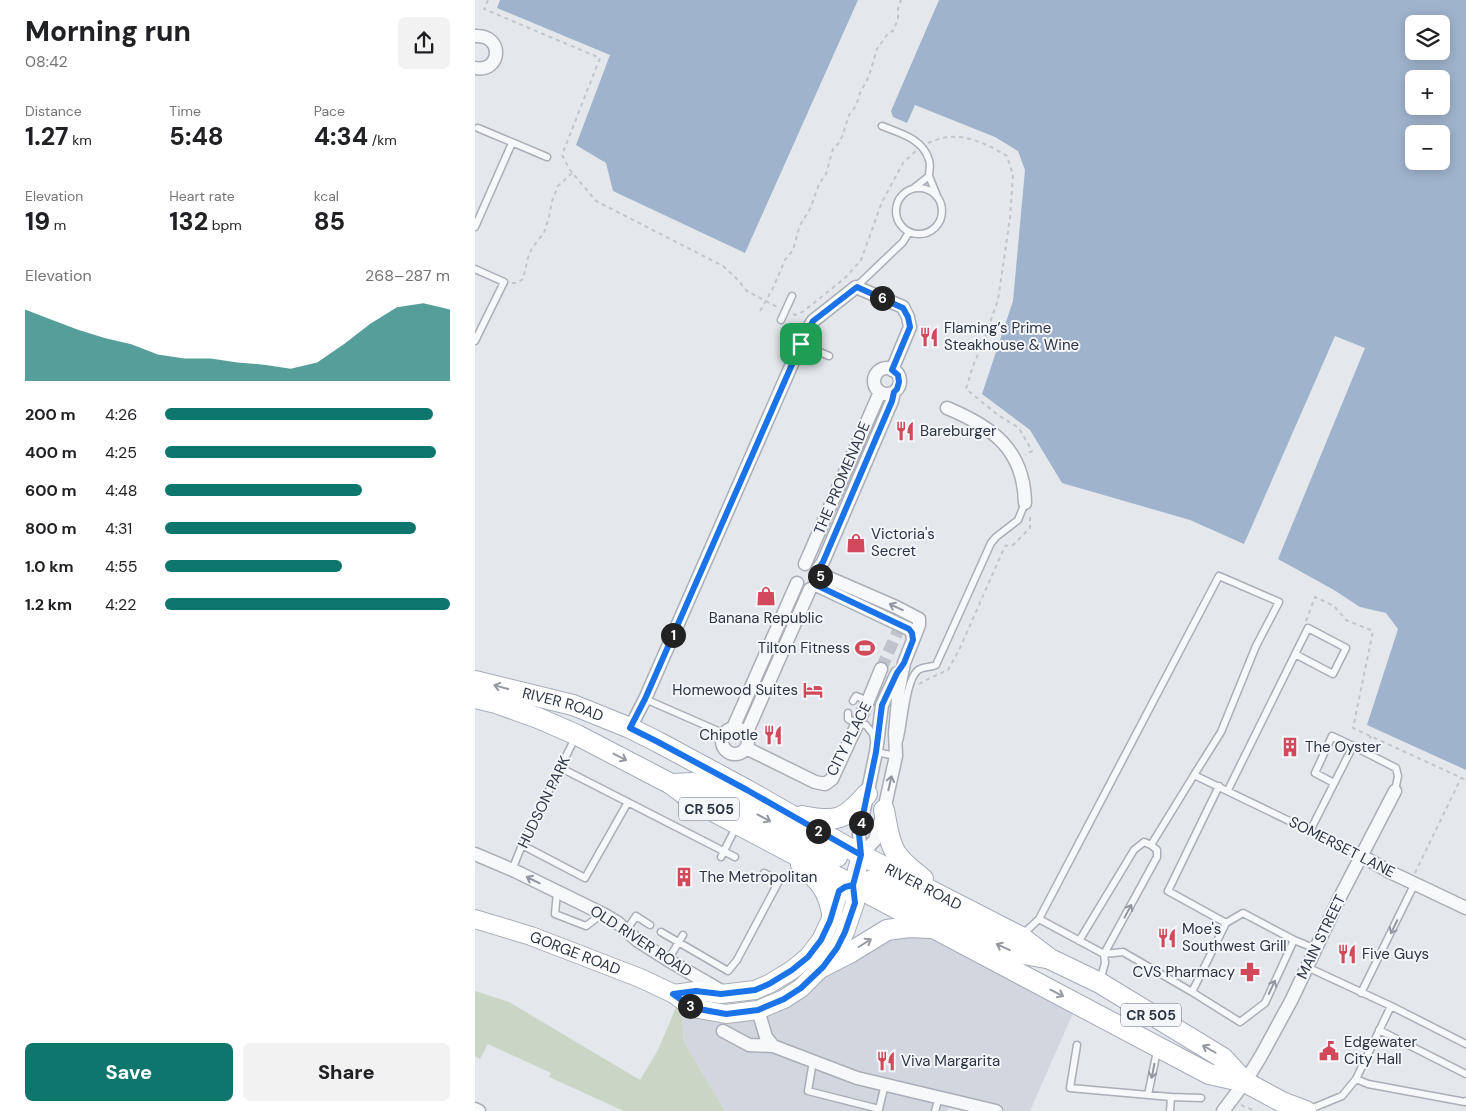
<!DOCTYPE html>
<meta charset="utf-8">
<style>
:root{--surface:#fff;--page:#f2f2f2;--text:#202124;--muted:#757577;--accent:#0f766e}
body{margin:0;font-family:"DM Sans",sans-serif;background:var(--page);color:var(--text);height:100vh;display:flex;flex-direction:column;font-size:19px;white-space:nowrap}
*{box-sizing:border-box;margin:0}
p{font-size:16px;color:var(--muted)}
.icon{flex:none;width:28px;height:28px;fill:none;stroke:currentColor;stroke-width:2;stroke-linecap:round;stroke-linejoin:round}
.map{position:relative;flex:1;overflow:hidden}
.side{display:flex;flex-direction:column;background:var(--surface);width:475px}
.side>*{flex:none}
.controls{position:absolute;left:930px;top:15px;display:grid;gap:10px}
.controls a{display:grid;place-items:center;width:45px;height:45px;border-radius:8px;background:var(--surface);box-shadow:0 2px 12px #0003;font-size:25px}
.pin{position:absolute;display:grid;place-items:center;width:42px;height:42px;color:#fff;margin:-21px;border-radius:10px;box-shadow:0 2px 8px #0006}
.km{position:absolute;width:25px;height:25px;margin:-12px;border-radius:50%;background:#222;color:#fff;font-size:14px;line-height:25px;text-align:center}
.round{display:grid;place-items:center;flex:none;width:52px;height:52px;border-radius:8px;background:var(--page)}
.headline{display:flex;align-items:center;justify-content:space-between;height:85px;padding:0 25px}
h1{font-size:28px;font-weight:800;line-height:38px}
.figures{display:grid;grid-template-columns:repeat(3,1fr);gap:8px;height:85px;padding:5px 25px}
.figures div{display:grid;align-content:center}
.figures b{font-size:25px;font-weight:800}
.figures small{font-size:14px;font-weight:400}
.figures p{font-size:14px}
.chart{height:140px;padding:10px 25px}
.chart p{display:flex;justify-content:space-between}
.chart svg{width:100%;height:90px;margin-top:5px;fill:var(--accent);opacity:.7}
.button{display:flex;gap:10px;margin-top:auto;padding:10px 25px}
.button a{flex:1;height:58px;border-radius:8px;background:var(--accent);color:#fff;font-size:20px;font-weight:800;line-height:58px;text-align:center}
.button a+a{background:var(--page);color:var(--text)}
ul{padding:0 25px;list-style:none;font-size:16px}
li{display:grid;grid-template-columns:80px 60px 1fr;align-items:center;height:38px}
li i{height:12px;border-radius:6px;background:var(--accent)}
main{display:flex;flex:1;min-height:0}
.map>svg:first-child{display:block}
.built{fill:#d2d6de}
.green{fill:#c9d6c5}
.water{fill:#9fb4cc;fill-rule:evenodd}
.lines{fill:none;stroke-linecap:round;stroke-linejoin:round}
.street-tunnel{stroke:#bfc3cb;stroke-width:12;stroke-dasharray:12 6;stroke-linecap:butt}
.lane-casing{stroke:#a9aeb7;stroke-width:9}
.street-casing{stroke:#a9aeb7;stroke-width:15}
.secondary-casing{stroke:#a9aeb7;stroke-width:20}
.primary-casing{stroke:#a3abb8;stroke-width:22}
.path{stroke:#c2c5cb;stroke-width:2;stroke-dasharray:4 4;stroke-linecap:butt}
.lane{stroke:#f7f8fa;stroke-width:6}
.street{stroke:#f7f8fa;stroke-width:12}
.secondary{stroke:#fff;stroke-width:18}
.primary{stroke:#fff;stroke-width:20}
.oneway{stroke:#9196a0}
.oneway2{stroke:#959aa2}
.route-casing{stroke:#fff;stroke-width:10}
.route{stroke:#1a73e8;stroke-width:6}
.labels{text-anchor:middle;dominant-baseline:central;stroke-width:4;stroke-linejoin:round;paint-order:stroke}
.shield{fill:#f4f6f9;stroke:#676e7b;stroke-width:1}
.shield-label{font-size:14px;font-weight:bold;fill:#2b3445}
.poi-label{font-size:15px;fill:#2b3445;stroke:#f4f6f9;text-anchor:start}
.street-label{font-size:15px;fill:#2b3445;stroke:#f4f6f9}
</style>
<main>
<section class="side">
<div class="headline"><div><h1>Morning run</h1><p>08:42</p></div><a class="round"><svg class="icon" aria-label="share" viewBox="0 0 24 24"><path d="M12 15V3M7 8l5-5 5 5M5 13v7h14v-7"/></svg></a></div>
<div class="figures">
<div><p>Distance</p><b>1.27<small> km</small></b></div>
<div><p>Time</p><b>5:48</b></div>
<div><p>Pace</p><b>4:34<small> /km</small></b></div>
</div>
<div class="figures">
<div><p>Elevation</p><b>19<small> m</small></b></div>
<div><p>Heart rate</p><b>132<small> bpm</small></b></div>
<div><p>kcal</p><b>85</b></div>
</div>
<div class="chart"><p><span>Elevation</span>268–287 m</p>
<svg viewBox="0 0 160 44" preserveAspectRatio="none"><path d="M0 44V9L10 14L20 19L30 23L40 26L50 31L60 33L70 33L80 35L90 36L100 38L110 35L120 26L130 16L140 8L150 6L160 9V44z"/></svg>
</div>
<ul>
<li><b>200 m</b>4:26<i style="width:94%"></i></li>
<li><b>400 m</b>4:25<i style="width:95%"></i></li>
<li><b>600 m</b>4:48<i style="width:69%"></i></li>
<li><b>800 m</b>4:31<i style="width:88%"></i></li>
<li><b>1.0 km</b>4:55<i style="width:62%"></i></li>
<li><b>1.2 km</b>4:22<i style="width:100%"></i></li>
</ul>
<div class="button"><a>Save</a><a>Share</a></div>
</section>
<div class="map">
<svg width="991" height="1111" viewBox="0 0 991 1111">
<rect width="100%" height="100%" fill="#e4e7ec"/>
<path class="built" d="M434 927 602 1004 555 1111H521L476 1101 472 1111H250L209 1042 205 998 283 1010Z"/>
<path class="green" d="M0 991 34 1002 165 1080 183 1050 205 998 209 1042 250 1111H149L74 1077 76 1073 13 1044 5 1059 0 1056Z"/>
<path class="water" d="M25 0H383L270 253 138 191 131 163 101 145 135 55 22 8Z
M464 0H991V770L892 725 923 629 911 613 885 607 859 590 803 559 890 348 860 336 769 544 715 520 587 483 555 430 507 394 538 301 550 170 543 151 520 137 440 105 432 123 418 117 416 111ZM939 24H966V51H939ZM939 79H966V106H939ZM939 134H966V161H939Z"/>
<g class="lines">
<path class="street-tunnel" d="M406 669 434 606"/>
<defs>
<path id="lane" d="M407 126C425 133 448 139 454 160 456 164 454 171 454 176L439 188
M3 128 72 157
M454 176 462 196
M421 211a23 23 0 1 1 46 0a23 23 0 1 1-46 0Z
M0 227 37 143
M0 269 29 282 0 341
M381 287 428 242 434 232
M306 320 317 296
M326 344 354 356
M170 699 250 734
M378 701 381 696 393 701
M373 713V719L383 724 391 725 398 734 399 740
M424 741C429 724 430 683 442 671 447 666 455 668 461 665L516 543 521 537 543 520 550 503
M401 750V752L421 756
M86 768 260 857
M859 783 840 773 857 736 878 746
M744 786 693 891 751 923
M753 790 833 628 871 648 858 674 820 654
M835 831 878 746 921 768 923 776 920 791
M47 845 110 878 153 802
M676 845 719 775 887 856
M246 857 261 827
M37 870 47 845 100 738
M82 892 80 914 111 926 127 914
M564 919 629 954 648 952 717 992 765 1022 790 1003 819 940
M151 931 161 916 175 925
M186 932 253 971 262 960 304 881 289 873
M547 935 564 919 744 576 804 602 781 646 746 732 719 775
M604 941 659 850 669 842 676 845 682 850V857L629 954 630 963 625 981
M193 960 208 935
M832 967 916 1006 991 1044
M717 992 751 923 768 913 819 940 841 949
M886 993 940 883
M916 1006 881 1079 893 1084 990 1102 991 1101
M904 1030 991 1074
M602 1045 595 1088 696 1097
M338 1061 333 1091 404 1109 410 1084
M673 1095 682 1051
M833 1110 867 1096 881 1079
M460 1111 464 1098
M695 1111 696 1097 726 1098"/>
<path id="street" d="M0 36C29 34 27 73 0 68
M399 381a13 13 0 1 1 26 0a13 13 0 1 1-26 0Z
M472 408C518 427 549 450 550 503
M330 564 405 392
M343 569 348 562 417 401 419 392
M345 574 421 607 444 619V625L429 663 424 688 420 733 421 756 409 810 400 840 386 855
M341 585 434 629 437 633 438 640
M155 728 170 699 331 332 338 321 381 287 428 307 433 317 435 327 417 370
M258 728 322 583
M247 741a13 13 0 1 1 26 0a13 13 0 1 1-26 0Z
M271 734 335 589
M271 748 340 782 350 784 357 779 393 701 406 669
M0 854 40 871 128 914 143 923 163 941 193 960 248 992
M386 855 384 834 401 752 407 705 422 673
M887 856 915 872 991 908
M283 1010 291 1037 298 1046 382 1078 521 1111
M248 1031 274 1045 298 1046
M0 1109 4 1111
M748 1111 770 1082 786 1056 817 999 865 897 920 791"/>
<g id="secondary">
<path id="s1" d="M0 919 56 936 165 978 199 994 218 1008 251 1014 283 1010 309 999 326 988 347 967 362 948 370 932 380 903 378 885 386 855"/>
<path d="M199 994 221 991 246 994 280 990 294 984 317 970 333 957 346 940 355 921 364 891 370 887 378 885"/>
</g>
<g id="primary">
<path id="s2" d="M0 681 98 705 155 728 183 742 272 790 386 855 546 937 575 959 625 983 748 1058 770 1082"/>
<path d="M0 698 21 703 63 718 102 735 196 784 217 800 734 1074 770 1082 807 1102 831 1111"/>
<path d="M196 784 218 783 232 788 362 857"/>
<path d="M409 810C412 824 413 841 421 853 428 864 439 871 448 879"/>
<path d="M327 816C362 823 369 820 392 794"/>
<path d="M326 865C344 880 353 890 357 913"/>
<path d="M378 885 399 880 408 881 517 941 543 953 571 958"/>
<path d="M347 967 376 952 412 930 434 927 456 928"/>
</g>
</defs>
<use href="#lane" class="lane-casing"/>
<use href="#street" class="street-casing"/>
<use href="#secondary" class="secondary-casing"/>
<use href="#primary" class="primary-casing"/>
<path class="path" d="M13 0 9 9 125 58 87 155 95 170 121 201 248 266 261 278 272 291 302 307
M453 143C458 141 463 139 468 138 490 133 514 145 532 156L538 175 535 218 523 300 509 340 498 366 491 389 523 415 544 428 557 451 550 455
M37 283H42L48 279 53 258 57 248 69 233 74 217 77 201 83 186 97 173
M285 311 298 288 310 260 318 250 325 225 335 209 344 184 351 174 358 149 363 144 367 137 374 115 381 106 385 93 394 76 402 49 414 32 418 31 423 19V9L426 0
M318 314 321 315 329 311 371 277 386 260 407 202 428 163 441 151
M831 621 840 597 859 606 871 620 898 631 878 728 991 780
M444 684 453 679 473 670 485 648 530 546 538 545 555 528V514
M892 746 896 736
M940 873 986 778
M766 1105 780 1111"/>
<use href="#lane" class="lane"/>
<use href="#street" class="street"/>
<use href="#secondary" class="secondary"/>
<use href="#primary" class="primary"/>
</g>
<defs><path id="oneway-shaft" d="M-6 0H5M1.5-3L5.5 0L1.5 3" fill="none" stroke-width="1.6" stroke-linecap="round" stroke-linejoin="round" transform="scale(1.25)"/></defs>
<g class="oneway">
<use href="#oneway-shaft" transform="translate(421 607) rotate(-155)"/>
<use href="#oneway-shaft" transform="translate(415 783) rotate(-77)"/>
<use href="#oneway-shaft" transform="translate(58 880) rotate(-154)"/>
<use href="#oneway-shaft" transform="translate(653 911) rotate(-62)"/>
<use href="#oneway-shaft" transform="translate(919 927) rotate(116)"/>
<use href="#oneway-shaft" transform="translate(797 987) rotate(-65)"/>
<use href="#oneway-shaft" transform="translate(678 1071) rotate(101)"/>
</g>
<g class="oneway2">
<use href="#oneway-shaft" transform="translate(26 687) rotate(-165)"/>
<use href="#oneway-shaft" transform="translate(145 757) rotate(27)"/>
<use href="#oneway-shaft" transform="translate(289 818) rotate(28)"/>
<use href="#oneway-shaft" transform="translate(390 943) rotate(-32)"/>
<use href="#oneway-shaft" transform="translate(528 947) rotate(-155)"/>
<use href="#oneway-shaft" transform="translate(582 993) rotate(27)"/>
<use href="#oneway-shaft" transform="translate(734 1049) rotate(-150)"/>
</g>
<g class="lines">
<defs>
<path id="route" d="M326 344 170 699 155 728 183 742 272 790 386 855 378 885 380 903 370 932 362 948 348 967 326 988 309 999 283 1010 251 1014 218 1008 198 994 221 991 246 994 280 990 294 984 317 970 333 957 346 940 355 921 364 891 370 887 378 885 386 855 384 834 401 752 407 705 422 673 429 663 438 640 437 633 434 629 341 585 345 579 343 569 348 562 417 401 419 392 422 389 424 382 423 375 417 370 435 327 433 317 428 308 382 287 338 321 326 344"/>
</defs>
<use href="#route" class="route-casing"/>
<use href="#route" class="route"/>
</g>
<defs>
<symbol id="restaurant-bare" viewBox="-9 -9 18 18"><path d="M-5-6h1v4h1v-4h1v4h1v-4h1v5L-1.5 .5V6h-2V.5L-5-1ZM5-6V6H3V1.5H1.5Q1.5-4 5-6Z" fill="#d1495b" stroke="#f4f6f9" stroke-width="2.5" paint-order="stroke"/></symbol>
<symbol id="shop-bare" viewBox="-9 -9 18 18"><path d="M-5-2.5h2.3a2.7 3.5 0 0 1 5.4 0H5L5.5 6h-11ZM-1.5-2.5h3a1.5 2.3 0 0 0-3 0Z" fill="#d1495b" stroke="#f4f6f9" stroke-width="2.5" paint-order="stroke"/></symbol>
<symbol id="stadium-bare" viewBox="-9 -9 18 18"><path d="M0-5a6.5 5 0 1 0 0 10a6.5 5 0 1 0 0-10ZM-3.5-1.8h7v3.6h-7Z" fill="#d1495b" stroke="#f4f6f9" stroke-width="2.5" paint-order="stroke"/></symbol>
<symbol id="hotel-bare" viewBox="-9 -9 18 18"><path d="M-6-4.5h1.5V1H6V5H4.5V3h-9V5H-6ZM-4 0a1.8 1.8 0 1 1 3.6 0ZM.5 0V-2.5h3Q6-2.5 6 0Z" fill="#d1495b" stroke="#f4f6f9" stroke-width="2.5" paint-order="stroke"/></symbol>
<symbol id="building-bare" viewBox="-9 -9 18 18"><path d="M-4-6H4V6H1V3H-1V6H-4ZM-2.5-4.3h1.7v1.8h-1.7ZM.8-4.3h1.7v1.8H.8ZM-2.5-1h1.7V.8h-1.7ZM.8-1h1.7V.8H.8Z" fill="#d1495b" stroke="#f4f6f9" stroke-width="2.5" paint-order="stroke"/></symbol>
<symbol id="pharmacy-bare" viewBox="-9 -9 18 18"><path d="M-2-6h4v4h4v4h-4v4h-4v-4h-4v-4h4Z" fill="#d1495b" stroke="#f4f6f9" stroke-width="2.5" paint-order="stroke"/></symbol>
<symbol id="civic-bare" viewBox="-9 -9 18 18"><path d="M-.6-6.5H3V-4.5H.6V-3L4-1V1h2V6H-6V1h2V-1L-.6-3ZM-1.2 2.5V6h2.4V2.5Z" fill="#d1495b" stroke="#f4f6f9" stroke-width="2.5" paint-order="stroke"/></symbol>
</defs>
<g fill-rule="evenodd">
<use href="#restaurant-bare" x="440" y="323" width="28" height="28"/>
<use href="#restaurant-bare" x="416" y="417" width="28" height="28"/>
<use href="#shop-bare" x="367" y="529" width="28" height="28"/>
<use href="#shop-bare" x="277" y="582" width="28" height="28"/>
<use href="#stadium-bare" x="376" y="634" width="28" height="28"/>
<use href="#hotel-bare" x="324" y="676" width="28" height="28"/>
<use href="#restaurant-bare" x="284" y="721" width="28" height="28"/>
<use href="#building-bare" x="801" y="733" width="28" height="28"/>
<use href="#building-bare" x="195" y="863" width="28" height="28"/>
<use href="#restaurant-bare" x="678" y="924" width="28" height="28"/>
<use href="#restaurant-bare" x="858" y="940" width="28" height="28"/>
<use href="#pharmacy-bare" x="761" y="958" width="28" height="28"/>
<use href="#civic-bare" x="840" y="1037" width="28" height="28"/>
<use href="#restaurant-bare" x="397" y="1047" width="28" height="28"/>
</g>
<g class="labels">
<g class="shield">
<rect x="204" y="797.5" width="60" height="23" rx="4"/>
<rect x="646" y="1003.5" width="60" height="23" rx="4"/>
</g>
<g class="shield-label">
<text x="234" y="809">CR 505</text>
<text x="676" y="1015">CR 505</text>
</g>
<g class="poi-label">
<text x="469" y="328">Flaming’s Prime<tspan x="469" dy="17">Steakhouse &amp; Wine</tspan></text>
<text x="445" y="431">Bareburger</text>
<text x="396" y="534">Victoria's<tspan x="396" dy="17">Secret</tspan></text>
<text x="291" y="618" text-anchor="middle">Banana Republic</text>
<text x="375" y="648" text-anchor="end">Tilton Fitness</text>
<text x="323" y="690" text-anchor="end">Homewood Suites</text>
<text x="283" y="735" text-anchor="end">Chipotle</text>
<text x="830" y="747">The Oyster</text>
<text x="224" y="877">The Metropolitan</text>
<text x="707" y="929">Moe's<tspan x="707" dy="17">Southwest Grill</tspan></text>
<text x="887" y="954">Five Guys</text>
<text x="760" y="972" text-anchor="end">CVS Pharmacy</text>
<text x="869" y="1042">Edgewater<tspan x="869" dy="17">City Hall</tspan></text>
<text x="426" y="1061">Viva Margarita</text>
</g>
<g class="street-label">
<text transform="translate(367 478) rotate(-67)">THE PROMENADE</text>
<text stroke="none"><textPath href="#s2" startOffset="91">RIVER ROAD</textPath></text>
<text transform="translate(374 739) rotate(-63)">CITY PLACE</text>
<text transform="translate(69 802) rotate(-64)">HUDSON PARK</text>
<text transform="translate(867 847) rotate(27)">SOMERSET LANE</text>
<text stroke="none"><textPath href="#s2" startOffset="496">RIVER ROAD</textPath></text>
<text transform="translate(846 937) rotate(-64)">MAIN STREET</text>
<text transform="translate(166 941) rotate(33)">OLD RIVER ROAD</text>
<text stroke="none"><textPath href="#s1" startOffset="106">GORGE ROAD</textPath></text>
</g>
</g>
</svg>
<div class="controls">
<a><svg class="icon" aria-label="layers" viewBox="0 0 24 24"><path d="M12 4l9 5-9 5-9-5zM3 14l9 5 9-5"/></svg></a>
<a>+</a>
<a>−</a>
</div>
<div class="pin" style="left:326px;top:344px;background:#1e9e55"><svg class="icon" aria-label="arrive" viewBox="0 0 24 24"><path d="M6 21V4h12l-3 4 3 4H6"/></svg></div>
<b class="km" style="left:198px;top:635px">1</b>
<b class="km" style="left:343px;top:831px">2</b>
<b class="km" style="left:215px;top:1006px">3</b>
<b class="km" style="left:386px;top:823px">4</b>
<b class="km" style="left:345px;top:576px">5</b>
<b class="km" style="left:407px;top:298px">6</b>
</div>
</main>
